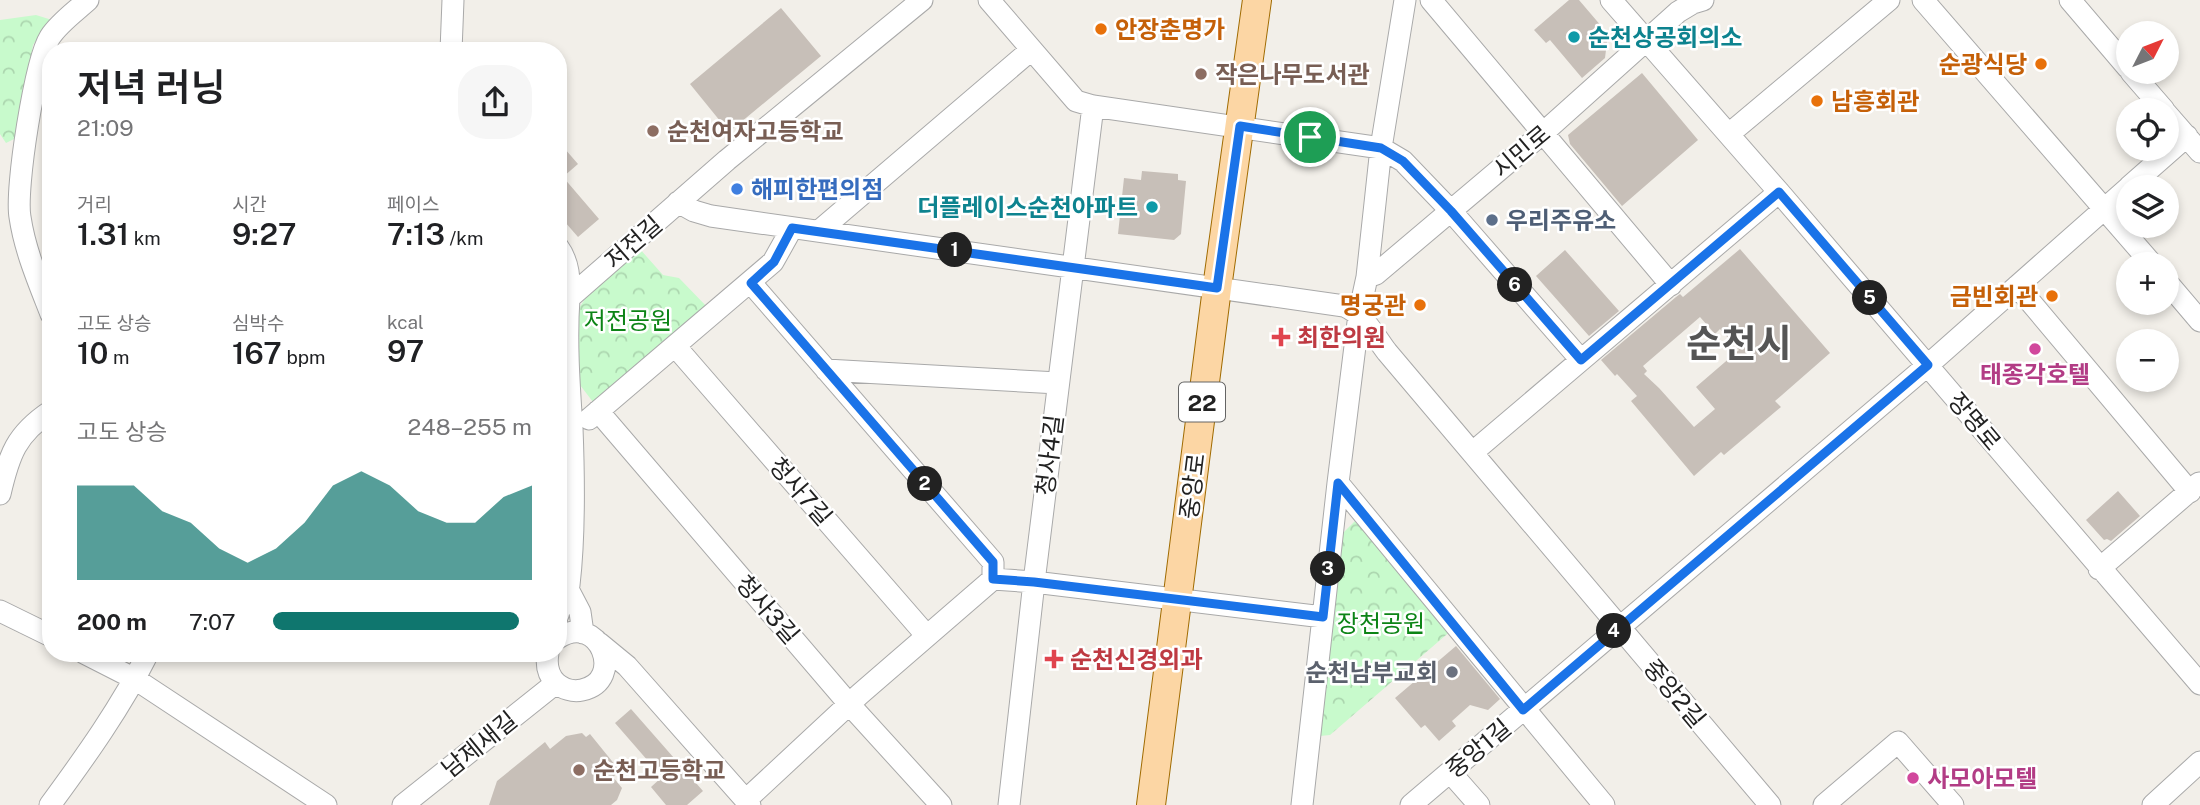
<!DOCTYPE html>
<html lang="ko">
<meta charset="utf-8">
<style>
:root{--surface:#fff;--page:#f6f6f6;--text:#202124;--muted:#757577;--accent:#0f766e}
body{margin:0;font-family:"Public Sans","Noto Sans KR",sans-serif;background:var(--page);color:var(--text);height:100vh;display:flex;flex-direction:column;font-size:26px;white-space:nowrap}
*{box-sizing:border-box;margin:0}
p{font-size:23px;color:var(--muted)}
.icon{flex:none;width:38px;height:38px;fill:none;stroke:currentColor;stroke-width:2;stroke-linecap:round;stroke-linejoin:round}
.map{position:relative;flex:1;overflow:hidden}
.details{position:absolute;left:42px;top:42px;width:525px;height:620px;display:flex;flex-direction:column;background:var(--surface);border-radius:28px;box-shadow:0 4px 10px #0003}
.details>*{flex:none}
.needle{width:46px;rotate:48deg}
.buttons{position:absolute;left:2116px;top:21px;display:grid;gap:14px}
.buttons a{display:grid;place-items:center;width:63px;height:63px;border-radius:50%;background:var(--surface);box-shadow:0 4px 10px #0003;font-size:35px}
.pin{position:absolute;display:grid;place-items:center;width:60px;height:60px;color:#fff;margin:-30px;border:4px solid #fff;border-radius:50%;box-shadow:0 2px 7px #0007}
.km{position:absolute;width:35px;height:35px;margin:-18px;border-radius:50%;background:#222;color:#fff;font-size:19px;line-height:35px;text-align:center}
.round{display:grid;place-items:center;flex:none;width:74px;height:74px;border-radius:28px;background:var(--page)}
.overview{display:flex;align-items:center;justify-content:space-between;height:119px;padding:0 35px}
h1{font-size:38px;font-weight:600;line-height:52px}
.metrics{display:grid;grid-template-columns:repeat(3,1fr);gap:10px;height:119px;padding:7px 35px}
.metrics div{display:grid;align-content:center}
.metrics b{font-size:30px;font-weight:600}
.metrics small{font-size:19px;font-weight:400}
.metrics p{font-size:19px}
.chart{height:196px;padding:14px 35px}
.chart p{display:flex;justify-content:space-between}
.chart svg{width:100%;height:126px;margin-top:7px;fill:var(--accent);opacity:.7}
ul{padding:0 35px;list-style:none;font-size:23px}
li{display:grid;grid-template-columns:112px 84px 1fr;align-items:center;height:52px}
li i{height:18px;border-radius:9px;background:var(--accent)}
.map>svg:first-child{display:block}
.park{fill:url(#park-crowns)}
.building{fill:#c7bfb8;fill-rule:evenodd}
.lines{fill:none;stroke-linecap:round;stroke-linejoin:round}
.minor-casing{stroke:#a9a9a9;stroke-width:23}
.major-casing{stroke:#a06b00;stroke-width:30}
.minor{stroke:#fff;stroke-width:21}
.major{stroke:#fcd6a4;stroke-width:28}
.route-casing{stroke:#fff;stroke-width:14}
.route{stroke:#1a73e8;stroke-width:9}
.food-dot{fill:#e8710a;stroke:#fff;stroke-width:2.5}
.culture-dot{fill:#0f9aa8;stroke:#fff;stroke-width:2.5}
.education-dot{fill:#8d6e63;stroke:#fff;stroke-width:2.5}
.shop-dot{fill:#3f7fe0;stroke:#fff;stroke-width:2.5}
.service-dot{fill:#5c6f8a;stroke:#fff;stroke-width:2.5}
.health-dot{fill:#e0444e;stroke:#fff;stroke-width:2.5}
.hotel-dot{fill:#d1479c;stroke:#fff;stroke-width:2.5}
.worship-dot{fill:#6b7280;stroke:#fff;stroke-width:2.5}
.labels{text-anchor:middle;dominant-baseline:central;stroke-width:5;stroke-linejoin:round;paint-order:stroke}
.shield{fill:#fff;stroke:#646464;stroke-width:2}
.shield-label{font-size:23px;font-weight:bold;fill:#222}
.food-label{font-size:24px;font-weight:bold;fill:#c56008;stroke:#fff;text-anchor:end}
.culture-label{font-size:24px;font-weight:bold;fill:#0d838f;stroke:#fff;text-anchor:start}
.education-label{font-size:24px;font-weight:bold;fill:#785e54;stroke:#fff;text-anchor:start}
.street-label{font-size:24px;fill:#222;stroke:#fff}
.shop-label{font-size:24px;font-weight:bold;fill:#366cbe;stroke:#fff;text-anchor:start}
.service-label{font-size:24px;font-weight:bold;fill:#4e5e75;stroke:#fff;text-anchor:start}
.park-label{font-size:24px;fill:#0c8416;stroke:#fff}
.health-label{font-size:24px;font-weight:bold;fill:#be3a42;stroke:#fff;text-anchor:start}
.hotel-label{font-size:24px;font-weight:bold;fill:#b23c85;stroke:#fff}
.worship-label{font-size:24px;font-weight:bold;fill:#5b616d;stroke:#fff;text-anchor:end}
.town-label{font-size:38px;font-weight:bold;fill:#555;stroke:#fff}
</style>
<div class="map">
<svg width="2200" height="805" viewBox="0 0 2200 805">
<defs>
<pattern id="park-crowns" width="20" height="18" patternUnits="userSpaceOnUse" patternTransform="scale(1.75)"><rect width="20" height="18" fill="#c8facc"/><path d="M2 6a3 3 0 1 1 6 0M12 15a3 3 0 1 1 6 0" fill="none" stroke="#acd6af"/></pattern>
</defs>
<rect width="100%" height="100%" fill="#f2efe9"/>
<path class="park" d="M36 15 52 20 42 31 33 45 16 138 6 143 0 134V20Z
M639 248 663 275 679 278 711 311 593 402 580 385 577 311 593 287Z
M1358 518 1453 629 1330 735 1320 736 1338 538Z"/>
<path class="building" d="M1569 0H1579L1608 34 1605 58 1582 78 1550 40 1546 43 1534 30Z
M781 8 821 56 729 132 690 84Z
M1642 73 1698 140 1622 206 1570 144 1568 135Z
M558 141 578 164 563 177 599 219 578 237 558 214Z
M1142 171 1178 174V180L1186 181 1181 234 1174 240 1118 234 1124 178 1141 180Z
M1740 249 1830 353 1775 401 1781 407 1724 455 1721 452 1694 476 1631 401 1637 396 1617 374 1615 376 1601 360 1676 297 1680 294 1683 297ZM1700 317 1715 334 1720 329 1739 350 1696 387 1715 409 1694 427 1659 388 1644 374 1647 371 1643 366Z
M1565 250 1619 311 1589 336 1536 276Z
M2118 491 2140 516 2111 541 2107 539 2104 540 2086 520Z
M1456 646 1500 699 1488 710 1470 705 1452 721 1456 726 1439 741 1425 725 1421 728 1395 698Z
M631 709 703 791 687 805H666L651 787 662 777 615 723Z
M582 733 586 737 590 734 620 771 613 777 622 788 617 800 611 805H489L497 781 545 742 550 749 566 736Z"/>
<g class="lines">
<defs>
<path id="minor" d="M989 0 1076 101 1093 106 1381 148 1403 161 1451 211 1581 360
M1431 0 1671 285
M1611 0 1779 192 2200 684
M1923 0 2152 264
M2070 0 2128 68
M451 51 453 0
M2131 72 2164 110
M2166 113 2200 152
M1729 134 1889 0
M2129 187 2187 136
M678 202 694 211 711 216 1344 306C1364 314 1374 335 1387 352L1770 805
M819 231 1031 50
M558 247C569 262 570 280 569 298L562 303
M1367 277 1381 148 1405 0
M2166 281 2200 321
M751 283 993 562V579
M2017 286 2190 492
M51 314C39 283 25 251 20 217 15 189 35 61 50 37 59 23 76 11 88 0
M675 346 927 636
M826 370 1058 383
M598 411 849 704 941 805
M589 419 773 262 792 228
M1473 452 1779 192
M1338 483 1604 805
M0 494C9 455 16 434 51 411
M2099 569 2199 483
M993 579 1034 582 1323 617
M568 589 580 612 583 633
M0 611 51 636
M558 615C560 604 568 594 569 585 575 534 574 479 572 428 569 384 566 341 569 298L727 160 922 0
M599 643 627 666 750 805
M84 653 135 679 326 805
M548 653C546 664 548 675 556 683 563 689 573 692 582 690 626 681 600 611 558 638
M1450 772 1479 805
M746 800 860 694 993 579
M50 805C86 756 121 707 148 653
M403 805 556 683
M1009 805 1034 582 1093 106
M1302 805 1338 483 1359 314 1367 277 1376 274 1543 133 1678 12 1693 3 1703 0
M1411 805 1928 365 2128 188
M1824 805 1898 742 1953 805
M2153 805 2200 762"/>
<path id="major" d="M1151 805 1217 288 1257 0"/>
</defs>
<use href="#minor" class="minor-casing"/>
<use href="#major" class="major-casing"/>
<use href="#minor" class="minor"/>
<use href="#major" class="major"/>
</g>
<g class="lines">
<defs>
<path id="route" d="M1240 126 1381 148 1403 161 1451 211 1581 360 1779 192 1928 365 1523 710 1338 483 1323 617 1034 582 993 579V562L751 283 774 262 792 228 1217 288Z"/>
</defs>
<use href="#route" class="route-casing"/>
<use href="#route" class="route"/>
</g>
<g class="food-dot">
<circle cx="1101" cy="29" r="7"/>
<circle cx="2041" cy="64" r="7"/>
<circle cx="1817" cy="101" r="7"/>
<circle cx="2052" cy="296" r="7"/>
<circle cx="1420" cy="305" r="7"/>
</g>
<g class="culture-dot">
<circle cx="1574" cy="37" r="7"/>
<circle cx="1152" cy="207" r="7"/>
</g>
<g class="education-dot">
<circle cx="1201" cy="74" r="7"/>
<circle cx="653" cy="131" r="7"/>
<circle cx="579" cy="770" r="7"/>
</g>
<circle class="shop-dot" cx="737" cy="189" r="7"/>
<circle class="service-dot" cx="1492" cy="220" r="7"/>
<g class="health-dot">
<path d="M1277.5 326.5h7v7h7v7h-7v7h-7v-7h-7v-7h7z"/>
<path d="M1050.5 648.5h7v7h7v7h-7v7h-7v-7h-7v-7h7z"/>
</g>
<g class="hotel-dot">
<circle cx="2035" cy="349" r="7"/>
<circle cx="1913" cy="778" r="7"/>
</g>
<circle class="worship-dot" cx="1452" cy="672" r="7"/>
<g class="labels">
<rect class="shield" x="1179" y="382.5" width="46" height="39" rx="5"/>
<g class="shield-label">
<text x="1202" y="402">22</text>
</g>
<g class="food-label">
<text x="1115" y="29" text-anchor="start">안장춘명가</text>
<text x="2027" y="64">순광식당</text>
<text x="1831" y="101" text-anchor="start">남흥회관</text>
<text x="2038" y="296">금빈회관</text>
<text x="1406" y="305">명궁관</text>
</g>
<g class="culture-label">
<text x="1588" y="37">순천상공회의소</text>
<text x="1138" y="207" text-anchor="end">더플레이스순천아파트</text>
</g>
<g class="education-label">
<text x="1215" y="74">작은나무도서관</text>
<text x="667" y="131">순천여자고등학교</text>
<text x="593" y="770">순천고등학교</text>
</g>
<g class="street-label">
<text transform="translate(1521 151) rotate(-40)">시민로</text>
<text transform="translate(633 242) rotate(-41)">저전길</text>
<text transform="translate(1975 421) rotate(50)">장명로</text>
<text transform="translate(1049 455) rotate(-83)">청사4길</text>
<text transform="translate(1192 486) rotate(-83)">중앙로</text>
<text transform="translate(801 491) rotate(49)">청사7길</text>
<text transform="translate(768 609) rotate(49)">청사3길</text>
<text transform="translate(1675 693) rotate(50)">중앙2길</text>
<text transform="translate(479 744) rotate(-39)">남제새길</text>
<text transform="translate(1478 748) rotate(-40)">중앙1길</text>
</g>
<g class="shop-label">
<text x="751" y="189">해피한편의점</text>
</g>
<g class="service-label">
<text x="1506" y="220">우리주유소</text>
</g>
<g class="park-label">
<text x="628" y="320">저전공원</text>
<text x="1381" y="623">장천공원</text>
</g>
<g class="health-label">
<text x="1297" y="337">최한의원</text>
<text x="1070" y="659">순천신경외과</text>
</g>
<g class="hotel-label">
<text x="2035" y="374">태종각호텔</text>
<text x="1927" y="778" text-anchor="start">사모아모텔</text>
</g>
<g class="worship-label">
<text x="1438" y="672">순천남부교회</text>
</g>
<g class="town-label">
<text x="1739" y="343">순천시</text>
</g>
</g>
</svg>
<div class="buttons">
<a><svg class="needle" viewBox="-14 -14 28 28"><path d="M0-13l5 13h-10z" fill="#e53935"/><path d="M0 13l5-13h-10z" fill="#757577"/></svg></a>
<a><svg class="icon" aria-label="locate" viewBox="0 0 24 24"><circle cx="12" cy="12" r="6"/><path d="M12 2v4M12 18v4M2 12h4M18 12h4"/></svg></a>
<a><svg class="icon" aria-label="layers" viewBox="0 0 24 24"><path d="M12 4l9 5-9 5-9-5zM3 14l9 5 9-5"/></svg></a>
<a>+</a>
<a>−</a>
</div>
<div class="pin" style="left:1310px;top:137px;background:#1e9e55"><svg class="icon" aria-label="arrive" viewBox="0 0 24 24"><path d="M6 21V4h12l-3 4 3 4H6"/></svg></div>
<b class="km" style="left:955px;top:250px">1</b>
<b class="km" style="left:925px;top:484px">2</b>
<b class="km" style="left:1328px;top:569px">3</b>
<b class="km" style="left:1614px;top:631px">4</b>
<b class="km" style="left:1870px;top:298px">5</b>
<b class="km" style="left:1515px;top:285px">6</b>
<section class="details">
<div class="overview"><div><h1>저녁 러닝</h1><p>21:09</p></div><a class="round"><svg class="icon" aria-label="share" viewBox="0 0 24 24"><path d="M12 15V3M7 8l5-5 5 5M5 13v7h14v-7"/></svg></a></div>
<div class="metrics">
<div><p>거리</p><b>1.31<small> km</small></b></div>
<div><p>시간</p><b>9:27</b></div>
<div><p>페이스</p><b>7:13<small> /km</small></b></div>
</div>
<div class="metrics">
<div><p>고도 상승</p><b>10<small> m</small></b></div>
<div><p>심박수</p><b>167<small> bpm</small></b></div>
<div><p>kcal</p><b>97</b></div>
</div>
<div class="chart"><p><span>고도 상승</span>248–255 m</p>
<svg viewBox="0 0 160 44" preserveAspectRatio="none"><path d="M0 44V11L10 11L20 11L30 20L40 24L50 33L60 38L70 33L80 24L90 11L100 6L110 11L120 20L130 24L140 24L150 15L160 11V44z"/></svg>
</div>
<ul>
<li><b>200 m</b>7:07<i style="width:95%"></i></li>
</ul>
</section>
</div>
